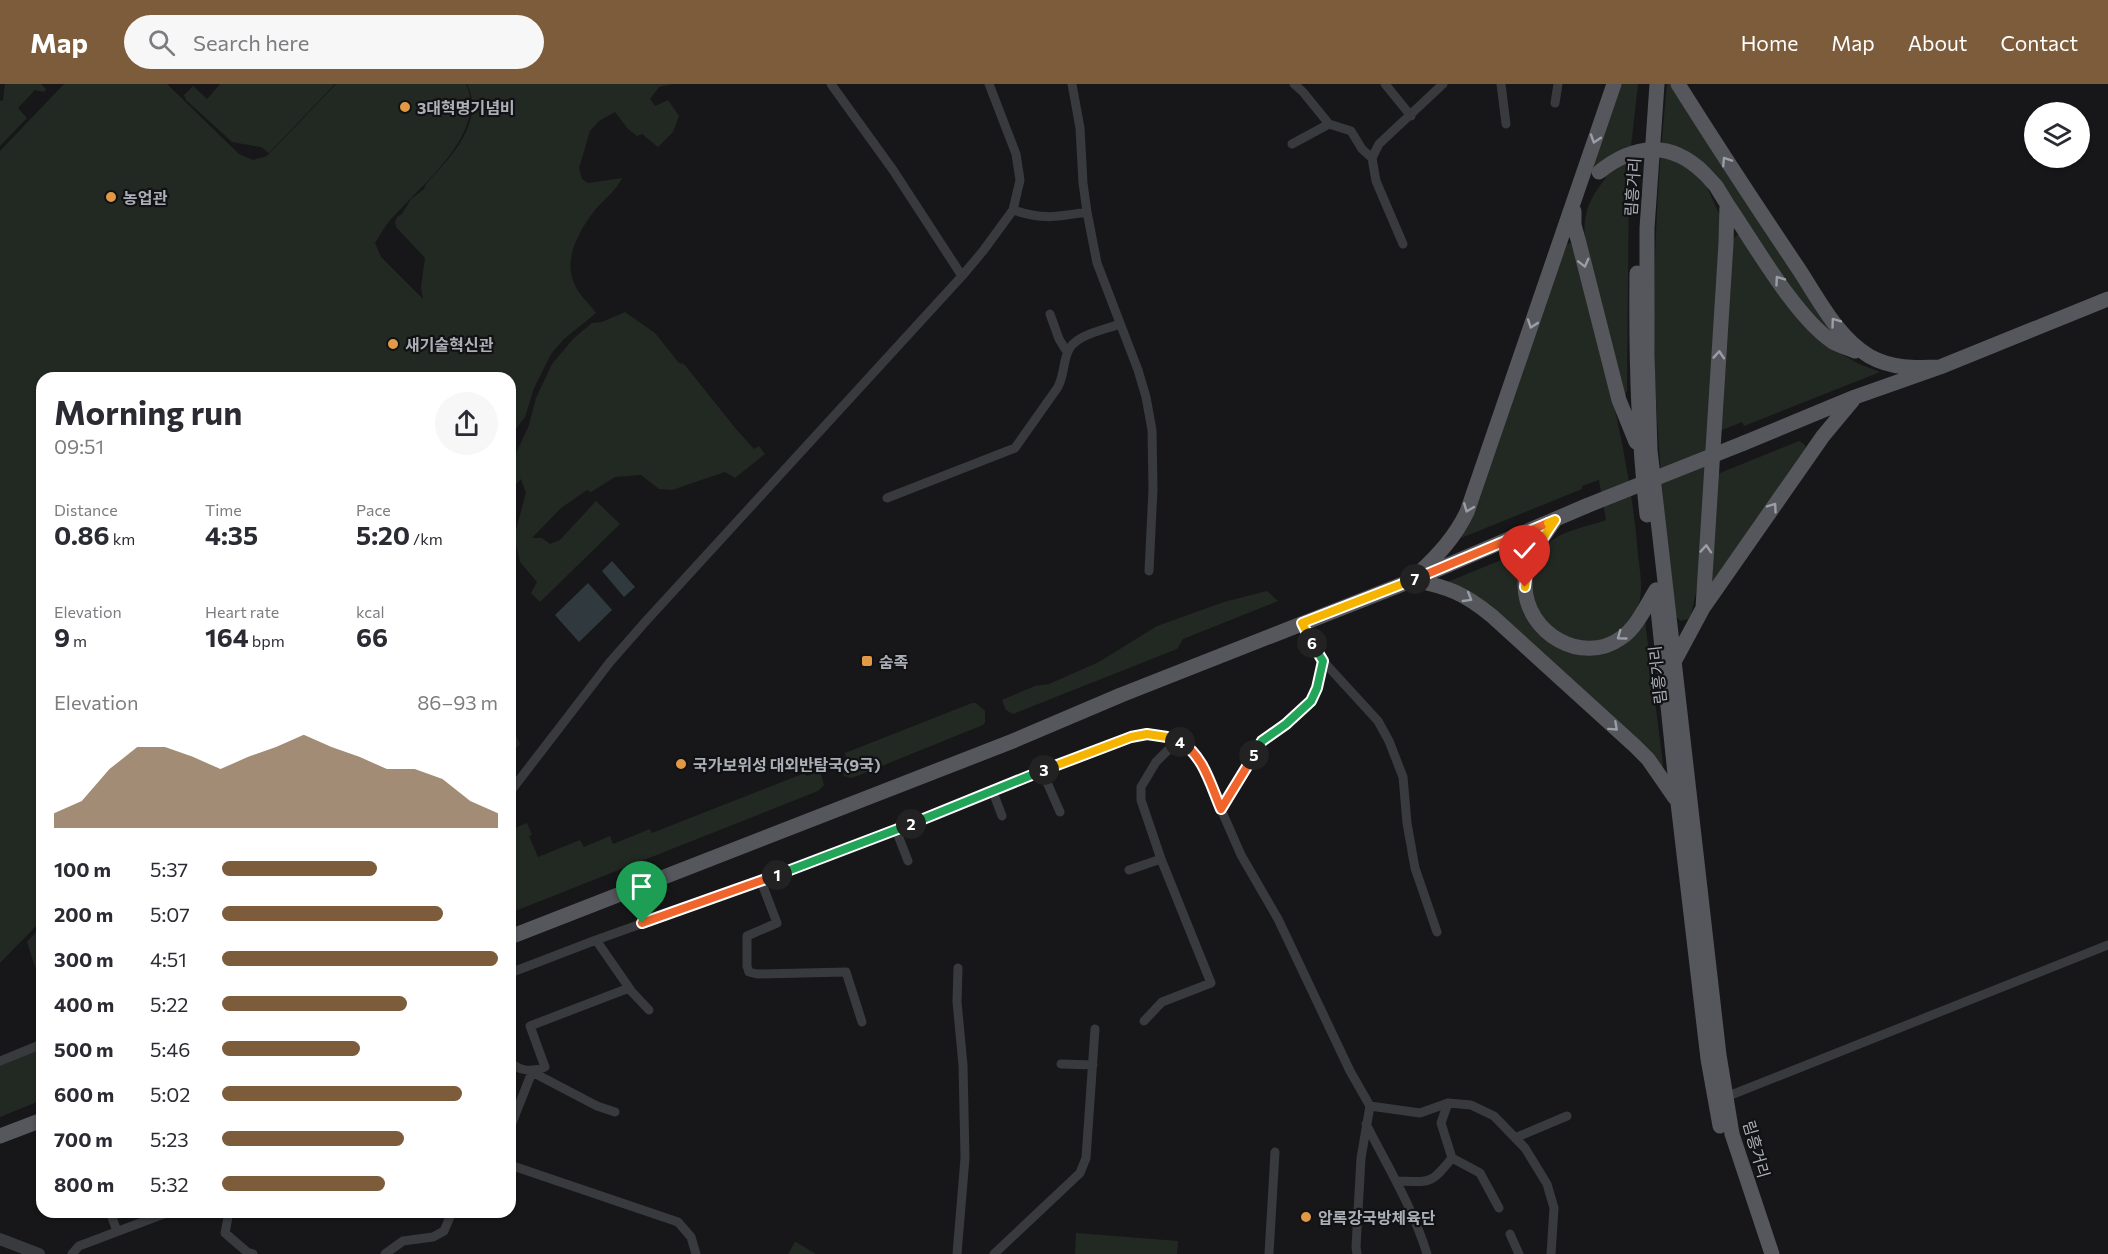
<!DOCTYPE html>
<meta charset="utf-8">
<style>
:root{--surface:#fff;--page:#f7f7f7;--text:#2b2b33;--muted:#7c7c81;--accent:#7d5c3c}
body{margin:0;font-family:Commissioner,"Noto Sans KR",sans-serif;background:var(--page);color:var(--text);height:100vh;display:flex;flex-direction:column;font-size:22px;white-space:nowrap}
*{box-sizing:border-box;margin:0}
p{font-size:20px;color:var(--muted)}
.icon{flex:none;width:33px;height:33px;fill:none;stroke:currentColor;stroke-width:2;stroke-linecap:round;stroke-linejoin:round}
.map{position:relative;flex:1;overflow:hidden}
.details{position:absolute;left:36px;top:288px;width:480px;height:846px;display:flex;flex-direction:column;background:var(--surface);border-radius:18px;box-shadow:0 2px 4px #0004}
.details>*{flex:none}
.controls{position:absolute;left:2024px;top:18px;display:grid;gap:12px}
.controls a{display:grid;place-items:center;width:66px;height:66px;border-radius:50%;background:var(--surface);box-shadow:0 2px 4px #0004;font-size:30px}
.pin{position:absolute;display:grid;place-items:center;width:51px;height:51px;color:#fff;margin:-62px -26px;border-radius:50% 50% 50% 0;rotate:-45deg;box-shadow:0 0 6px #0007}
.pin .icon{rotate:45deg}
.km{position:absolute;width:30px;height:30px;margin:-15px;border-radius:50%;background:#222;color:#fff;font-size:16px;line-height:30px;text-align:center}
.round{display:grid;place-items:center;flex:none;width:63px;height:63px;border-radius:32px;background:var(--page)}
.overview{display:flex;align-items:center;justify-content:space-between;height:102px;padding:0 18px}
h1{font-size:33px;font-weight:700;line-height:45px}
.figures{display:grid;grid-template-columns:repeat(3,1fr);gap:9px;height:102px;padding:6px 18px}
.figures div{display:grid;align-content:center}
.figures b{font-size:26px;font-weight:700}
.figures small{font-size:16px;font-weight:400}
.figures p{font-size:16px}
.chart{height:168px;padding:12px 18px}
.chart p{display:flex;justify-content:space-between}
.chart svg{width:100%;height:108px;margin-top:6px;fill:var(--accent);opacity:.7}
ul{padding:0 18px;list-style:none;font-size:20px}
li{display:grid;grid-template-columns:96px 72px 1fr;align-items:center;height:45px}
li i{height:15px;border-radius:8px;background:var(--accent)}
header{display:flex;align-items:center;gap:36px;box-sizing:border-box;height:84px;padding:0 30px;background:var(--accent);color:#fff}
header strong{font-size:28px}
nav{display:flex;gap:33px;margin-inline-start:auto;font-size:21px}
.search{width:420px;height:54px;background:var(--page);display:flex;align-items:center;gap:15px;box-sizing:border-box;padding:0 21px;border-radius:33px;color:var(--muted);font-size:22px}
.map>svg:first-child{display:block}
.green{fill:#222922}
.water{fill:#303a3e}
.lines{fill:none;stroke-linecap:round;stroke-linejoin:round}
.minor{stroke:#393a3e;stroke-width:9}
.tertiary{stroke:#393a3e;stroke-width:12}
.primary{stroke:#55575c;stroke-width:15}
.primary-bridge{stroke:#55575c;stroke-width:15}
.oneway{stroke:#9a9ea6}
.split-1-casing{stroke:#fff;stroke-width:12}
.split-2-casing{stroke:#fff;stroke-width:12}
.split-3-casing{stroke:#fff;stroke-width:12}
.split-4-casing{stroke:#fff;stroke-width:12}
.split-5-casing{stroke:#fff;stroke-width:12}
.split-6-casing{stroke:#fff;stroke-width:12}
.split-7-casing{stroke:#fff;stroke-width:12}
.split-8-casing{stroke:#fff;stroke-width:12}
.split-9-casing{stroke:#fff;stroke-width:12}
.split-1{stroke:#f0652b;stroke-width:8}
.split-2{stroke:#22a559;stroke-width:8}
.split-3{stroke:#22a559;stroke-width:8}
.split-4{stroke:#f5b400;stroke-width:8}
.split-5{stroke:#f0652b;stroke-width:8}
.split-6{stroke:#22a559;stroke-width:8}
.split-7{stroke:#f5b400;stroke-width:8}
.split-8{stroke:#f0652b;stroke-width:8}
.split-9{stroke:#f5b400;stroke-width:8}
.poi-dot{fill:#e29946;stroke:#121214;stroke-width:2}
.labels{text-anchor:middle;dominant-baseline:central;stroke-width:4.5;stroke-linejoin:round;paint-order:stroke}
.poi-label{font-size:16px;font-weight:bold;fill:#abb0b8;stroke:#121214;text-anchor:start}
.street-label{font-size:16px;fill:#abb0b8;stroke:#121214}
</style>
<header>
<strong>Map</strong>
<div class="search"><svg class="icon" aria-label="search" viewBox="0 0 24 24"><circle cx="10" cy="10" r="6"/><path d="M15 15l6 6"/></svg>Search here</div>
<nav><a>Home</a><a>Map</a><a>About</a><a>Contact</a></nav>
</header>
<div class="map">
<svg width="2108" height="1170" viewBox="0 0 2108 1170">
<rect width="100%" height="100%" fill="#171719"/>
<path class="green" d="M5 0H41L46 5 44 8 35 6 18 24 27 34 0 62V17L3 16Z
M64 0H167L239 70 253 76 267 72 336 0H466C490 50 415 106 388 139 383 145 379 152 375 159L381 173 423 215 421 203 425 174 396 143 395 138 397 133 402 130 411 115 424 105 426 100C450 74 486 38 467 0H673L659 3 650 15 655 22 668 16 679 32 673 48 658 63 642 50 637 52 628 45 615 28 599 37 590 47 579 84 582 95 588 99 622 94C616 107 604 115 595 126 580 146 563 173 574 199 578 210 589 219 596 229L564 255 551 270 534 304 525 333 510 353V294H42V836L0 879V67Z
M220 0H335L269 69 261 63 232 58 186 16 184 11 193 2 207 15Z
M1619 0H1638L1629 80 1627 307 1624 313 1585 161C1583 131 1587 117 1606 94L1596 81H1593Z
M1667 0H1671L1830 244 1828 246 1797 214 1708 81 1697 93 1707 103 1721 134 1701 486 1691 531 1688 535 1681 537 1676 533C1668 467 1661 400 1657 333 1650 222 1656 110 1667 0Z
M1737 151H1740L1831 264 1859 280 1880 288 1744 342 1742 338 1717 348 1732 156Z
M1570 159 1576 165C1600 266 1630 367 1638 471 1640 489 1645 512 1635 529 1599 591 1509 543 1536 479 1540 470 1543 463 1551 457 1567 445 1587 443 1606 436L1599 396 1582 402V405L1461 454 1565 161Z
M625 228 655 249 679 279 684 280 736 345 754 365 759 362 765 370 735 394 725 388 672 406 659 405 641 391 615 393 591 408 587 406 561 424 532 454H542L550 460 560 456 596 417 620 440 540 518 531 509 537 498 520 478 514 453 526 409 521 395 510 406V377H512L528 344 536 314 552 280 574 254 592 239 602 238Z
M1799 357 1804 360 1806 363 1712 500 1715 391Z
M1530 464 1522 519 1583 569 1645 537 1663 681 1662 684 1445 499Z
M1267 507 1278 517 1183 555 1177 565 1013 630 1006 626 1002 616 1035 602 1049 600 1099 578 1157 542 1224 518Z
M972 619H976L985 627V638L983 641 852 694 844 692 840 679 847 676 845 669Z
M510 639 520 660 510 670Z
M820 687 824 701 818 707 510 829V746L527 739 532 751 529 752 538 773 580 756 584 763 610 752 613 760 650 745 652 749 805 689 807 692Z
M42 841V885L35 883 27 858Z
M42 964V1016L0 1033V981Z
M1076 1149 1178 1157 1177 1170H1075Z
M795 1158H796L816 1170H788Z"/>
<path class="water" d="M612 477 635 503 624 513 602 487Z
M588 499 612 526 579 558 555 531Z"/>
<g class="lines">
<path class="minor" d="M831 0 893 86 962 192
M1072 0 1080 44 1083 99 1087 128 1097 179 1138 286 1146 313 1152 346 1153 405 1149 487
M1294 0 1303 8 1329 40 1351 47 1362 65 1372 74
M1385 0 1411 32
M1501 0 1506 40
M1555 19 1558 0
M1292 60 1329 40
M1013 126C1044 136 1055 133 1087 128
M1403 160 1376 97 1372 74 1379 60 1443 0
M1050 230 1059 255 1067 268
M887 414 1015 364 1058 303C1064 291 1063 281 1067 270 1072 251 1104 246 1120 240
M1302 539 1323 577 1378 637 1389 657 1403 693 1407 739 1415 784 1437 848
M1042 687 1060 728
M510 708 610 578 646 537 962 192 983 167 1013 126 1020 96 1016 70 989 0
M993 708 1002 732
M1221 725 1243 692 1262 657 1286 640 1311 617 1317 604 1323 577
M896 746 908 777
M1129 786 1161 775 1141 716V703L1156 678 1168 666 1181 659 1187 662 1199 675 1241 771 1278 835 1350 987 1370 1022 1361 1074 1356 1163 1357 1170
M761 797 777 839 747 852V882L749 888 757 890 846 888 862 938
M596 856 632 908 649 926
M510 889 596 856 761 797 896 746 1132 653C1151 649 1163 651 1181 659
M1144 937 1162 918 1211 899 1161 775
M0 977 42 960
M510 978C521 988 532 988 545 983L530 942 629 904
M1061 980 1093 981
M1726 1013 2108 861
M1448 1019 1441 1039 1452 1074 1480 1089 1499 1124
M1370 1022 1420 1029 1448 1019 1471 1021 1494 1032 1525 1064 1547 1100 1554 1124 1551 1170
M1366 1040C1388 1083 1413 1124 1427 1170
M510 1044 532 988 597 1022 615 1028
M1515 1054 1567 1032
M510 1081 678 1138 691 1153 696 1170
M1397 1097C1431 1098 1430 1101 1452 1074
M110 1128 117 1147
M229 1128 225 1149 247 1168 253 1170
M1510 1150 1519 1170
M72 1170 79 1162 169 1128
M385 1170 403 1157 433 1153 444 1147 452 1128
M957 1170 965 1074 963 981 957 918 958 884
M994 1170 1080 1089 1086 1074 1095 945
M1269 1170 1275 1068"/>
<path class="tertiary" d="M0 1155 39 1170"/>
<path class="primary" d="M1657 0 1647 144V271L1650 366 1719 971 1732 1050 1772 1170
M1678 0C1717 62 1757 123 1798 184 1818 214 1837 253 1869 272 1892 285 1915 284 1940 283
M1727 120C1754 159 1795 233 1833 258 1840 262 1848 264 1855 267
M1574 127V141L1579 159 1619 316 1636 358
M1637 189C1636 270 1638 350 1647 431
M1744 359 1855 313 1940 283 2108 215
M1555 436C1541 456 1524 477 1525 502 1526 549 1582 582 1621 554 1637 543 1646 522 1656 506
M1419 489C1439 470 1455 453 1467 428L1614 0
M1413 496C1448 503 1464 509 1492 532L1635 662 1648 675 1675 714
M1656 506 1678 719 1708 975 1720 1042
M1703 524 1726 159 1727 120 1716 102 1704 89
M1674 578 1703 524 1823 352 1853 316
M510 853 1013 657 1121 611 1413 496 1586 422
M0 1052 42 1036"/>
<path class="primary-bridge" d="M1599 88C1634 60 1670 56 1704 89
M1586 422 1744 359"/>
</g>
<defs><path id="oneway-chevron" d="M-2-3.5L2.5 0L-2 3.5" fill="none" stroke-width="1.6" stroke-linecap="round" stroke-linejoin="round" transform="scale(1.5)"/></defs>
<g class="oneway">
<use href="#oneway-chevron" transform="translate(1595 55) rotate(108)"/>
<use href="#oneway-chevron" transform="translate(1726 77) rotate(-123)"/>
<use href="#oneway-chevron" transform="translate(1584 179) rotate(76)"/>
<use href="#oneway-chevron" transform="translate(1779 196) rotate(-125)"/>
<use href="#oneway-chevron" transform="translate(1835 238) rotate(-126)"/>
<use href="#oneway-chevron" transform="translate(1532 240) rotate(109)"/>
<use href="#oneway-chevron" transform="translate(1719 271) rotate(-86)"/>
<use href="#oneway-chevron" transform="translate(1773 423) rotate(-55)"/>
<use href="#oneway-chevron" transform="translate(1468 424) rotate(111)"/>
<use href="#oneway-chevron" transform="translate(1706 465) rotate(-86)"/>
<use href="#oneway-chevron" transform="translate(1468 514) rotate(31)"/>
<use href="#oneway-chevron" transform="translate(1621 552) rotate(144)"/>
<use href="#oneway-chevron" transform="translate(1614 643) rotate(42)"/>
</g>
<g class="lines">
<defs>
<path id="split-1" d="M642 839 777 791"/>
<path id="split-2" d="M777 791 911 740"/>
<path id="split-3" d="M911 740 1044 686"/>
<path id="split-4" d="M1044 686 1131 653 1147 650 1167 653 1180 658"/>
<path id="split-5" d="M1180 658C1203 670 1211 702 1221 725L1254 671"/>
<path id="split-6" d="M1254 671 1262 657 1286 640 1311 617 1317 604 1323 577 1312 559"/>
<path id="split-7" d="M1312 559 1302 539 1415 495"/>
<path id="split-8" d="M1415 495 1548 439"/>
<path id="split-9" d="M1525 503C1527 477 1540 458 1555 436L1548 439"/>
</defs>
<use href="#split-1" class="split-1-casing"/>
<use href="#split-2" class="split-2-casing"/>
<use href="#split-3" class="split-3-casing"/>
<use href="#split-4" class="split-4-casing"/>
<use href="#split-5" class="split-5-casing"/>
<use href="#split-6" class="split-6-casing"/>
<use href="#split-7" class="split-7-casing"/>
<use href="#split-8" class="split-8-casing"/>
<use href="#split-9" class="split-9-casing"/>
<use href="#split-1" class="split-1"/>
<use href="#split-2" class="split-2"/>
<use href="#split-3" class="split-3"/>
<use href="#split-4" class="split-4"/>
<use href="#split-5" class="split-5"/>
<use href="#split-6" class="split-6"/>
<use href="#split-7" class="split-7"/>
<use href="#split-8" class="split-8"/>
<use href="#split-9" class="split-9"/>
</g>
<g class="poi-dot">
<circle cx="405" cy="23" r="6"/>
<circle cx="111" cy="113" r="6"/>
<circle cx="393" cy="260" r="6"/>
<rect x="861" y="571" width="12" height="12" rx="3"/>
<circle cx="681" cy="680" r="6"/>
<circle cx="1306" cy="1133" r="6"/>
</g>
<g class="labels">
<g class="poi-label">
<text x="417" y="23">3대혁명기념비</text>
<text x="123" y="113">농업관</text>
<text x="405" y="260">새기술혁신관</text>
<text x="879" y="577">숨족</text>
<text x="693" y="680">국가보위성 대외반탐국(9국)</text>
<text x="1318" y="1133">압록강국방체육단</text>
</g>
<g class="street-label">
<text transform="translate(1632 103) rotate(-86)">림흥거리</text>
<text transform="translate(1657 591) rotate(-96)">림흥거리</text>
<text transform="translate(1757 1065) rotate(74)">림흥거리</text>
</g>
</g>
</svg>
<div class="controls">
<a><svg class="icon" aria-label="layers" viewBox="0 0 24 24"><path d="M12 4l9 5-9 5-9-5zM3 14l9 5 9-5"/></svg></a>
</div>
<div class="pin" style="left:642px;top:839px;background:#1e9e55"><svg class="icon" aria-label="arrive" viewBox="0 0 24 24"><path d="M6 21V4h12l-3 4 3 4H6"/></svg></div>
<div class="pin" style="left:1525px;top:503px;background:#d93025"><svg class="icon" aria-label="check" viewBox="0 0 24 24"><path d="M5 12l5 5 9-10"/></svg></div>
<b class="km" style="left:777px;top:791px">1</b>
<b class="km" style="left:911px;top:740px">2</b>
<b class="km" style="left:1044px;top:686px">3</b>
<b class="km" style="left:1180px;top:658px">4</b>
<b class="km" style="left:1254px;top:671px">5</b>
<b class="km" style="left:1312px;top:559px">6</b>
<b class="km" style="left:1415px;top:495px">7</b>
<section class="details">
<div class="overview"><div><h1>Morning run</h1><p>09:51</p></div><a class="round"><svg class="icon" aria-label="share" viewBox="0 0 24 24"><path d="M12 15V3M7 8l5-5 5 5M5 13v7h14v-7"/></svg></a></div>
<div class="figures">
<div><p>Distance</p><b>0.86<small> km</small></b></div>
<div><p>Time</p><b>4:35</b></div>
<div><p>Pace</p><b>5:20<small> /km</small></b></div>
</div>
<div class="figures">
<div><p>Elevation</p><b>9<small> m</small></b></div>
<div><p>Heart rate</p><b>164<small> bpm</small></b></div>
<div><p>kcal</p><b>66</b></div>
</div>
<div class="chart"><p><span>Elevation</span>86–93 m</p>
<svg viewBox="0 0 160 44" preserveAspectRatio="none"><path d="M0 44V38L10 33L20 20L30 11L40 11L50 15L60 20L70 15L80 11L90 6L100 11L110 15L120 20L130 20L140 24L150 33L160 38V44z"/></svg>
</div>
<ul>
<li><b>100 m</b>5:37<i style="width:56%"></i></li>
<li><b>200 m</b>5:07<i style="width:80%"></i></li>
<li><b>300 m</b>4:51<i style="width:100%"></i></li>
<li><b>400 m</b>5:22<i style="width:67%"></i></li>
<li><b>500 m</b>5:46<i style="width:50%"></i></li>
<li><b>600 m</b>5:02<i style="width:87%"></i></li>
<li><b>700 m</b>5:23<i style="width:66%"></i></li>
<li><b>800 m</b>5:32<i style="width:59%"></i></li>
</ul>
</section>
</div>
